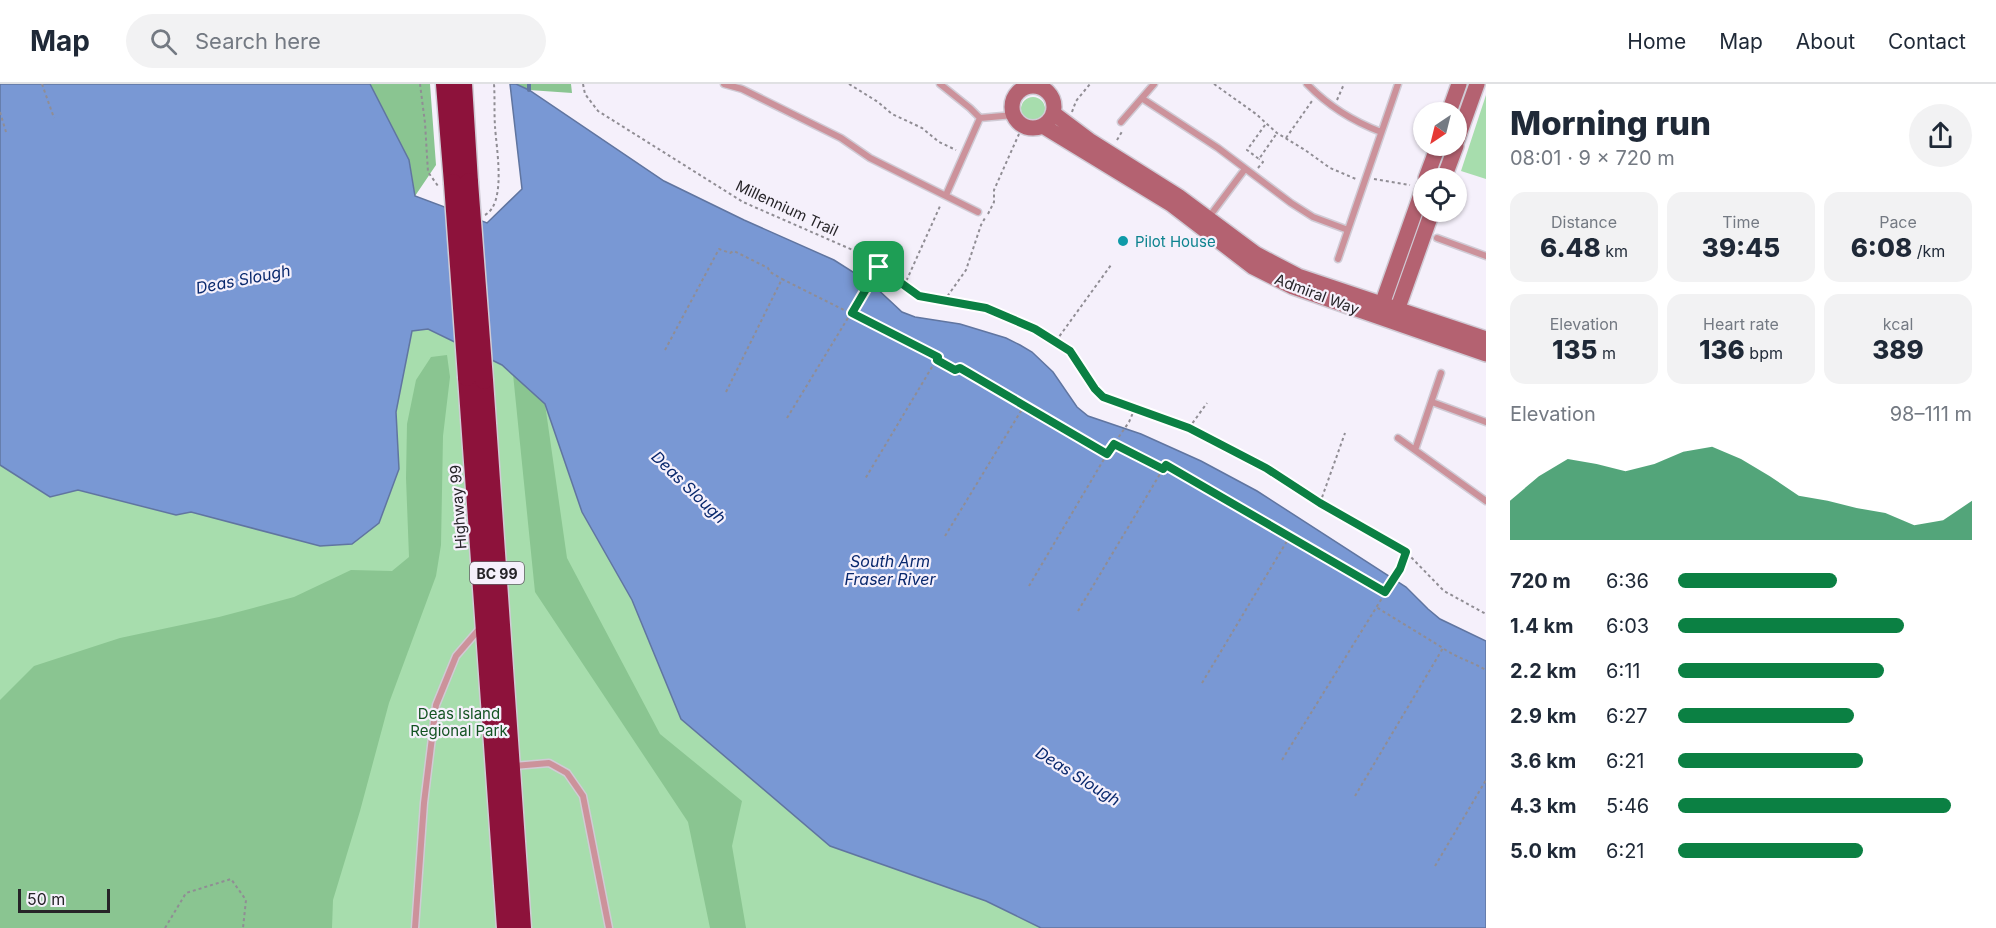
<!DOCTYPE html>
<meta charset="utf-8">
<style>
:root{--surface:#fff;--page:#f2f2f3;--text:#1f2937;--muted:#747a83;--line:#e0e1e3;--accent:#0b8043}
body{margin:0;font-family:Inter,sans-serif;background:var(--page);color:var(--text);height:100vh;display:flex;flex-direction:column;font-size:22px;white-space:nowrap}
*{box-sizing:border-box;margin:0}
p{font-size:20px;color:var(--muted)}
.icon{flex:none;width:33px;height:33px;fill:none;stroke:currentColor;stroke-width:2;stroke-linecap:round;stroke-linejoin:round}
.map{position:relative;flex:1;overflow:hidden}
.sheet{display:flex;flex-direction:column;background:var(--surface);width:510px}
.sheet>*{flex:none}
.needle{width:39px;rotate:215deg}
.tools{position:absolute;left:1413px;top:18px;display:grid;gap:12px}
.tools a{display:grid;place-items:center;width:54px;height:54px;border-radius:50%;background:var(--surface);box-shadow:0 2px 4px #0004;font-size:30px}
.scale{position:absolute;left:18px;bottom:15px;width:92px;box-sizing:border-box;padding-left:6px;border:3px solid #262428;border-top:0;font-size:16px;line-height:21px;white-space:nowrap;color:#262428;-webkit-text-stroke:4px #f5f0fb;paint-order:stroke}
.pin{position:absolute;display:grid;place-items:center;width:51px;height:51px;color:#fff;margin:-26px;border-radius:12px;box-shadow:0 3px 9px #0006}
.round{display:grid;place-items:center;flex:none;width:63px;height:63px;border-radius:32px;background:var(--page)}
.headline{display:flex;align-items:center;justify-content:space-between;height:102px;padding:0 24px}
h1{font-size:33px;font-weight:800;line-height:45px}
.metrics{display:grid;grid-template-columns:repeat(3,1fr);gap:9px;height:102px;padding:6px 24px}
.metrics div{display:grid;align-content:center;border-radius:15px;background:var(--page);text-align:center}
.metrics b{font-size:26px;font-weight:800}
.metrics small{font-size:16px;font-weight:400}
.metrics p{font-size:16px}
.chart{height:168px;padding:12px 24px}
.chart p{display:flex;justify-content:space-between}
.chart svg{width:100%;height:108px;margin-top:6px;fill:var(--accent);opacity:.7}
ul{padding:0 24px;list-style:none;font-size:20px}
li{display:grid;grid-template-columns:96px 72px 1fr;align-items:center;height:45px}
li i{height:15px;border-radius:8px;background:var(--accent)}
header{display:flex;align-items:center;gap:36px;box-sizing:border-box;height:84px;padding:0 30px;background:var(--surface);border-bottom:2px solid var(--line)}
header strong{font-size:28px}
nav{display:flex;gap:33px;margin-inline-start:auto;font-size:21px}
.search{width:420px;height:54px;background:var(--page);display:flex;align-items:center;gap:15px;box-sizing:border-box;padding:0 21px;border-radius:33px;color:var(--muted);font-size:22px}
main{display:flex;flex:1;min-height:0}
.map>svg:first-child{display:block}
.green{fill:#a7ddad}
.forest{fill:#8ac591}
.water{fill:#7998d4;stroke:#6075a0;stroke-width:1.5}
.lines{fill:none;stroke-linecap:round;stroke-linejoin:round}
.stream{stroke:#6075a0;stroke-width:4}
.lane-casing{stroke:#d0cbd5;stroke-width:9}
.secondary-casing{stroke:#d0cbd5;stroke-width:18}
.highway-casing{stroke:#d0cbd5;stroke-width:21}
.path{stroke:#908d94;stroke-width:2;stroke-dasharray:3 3;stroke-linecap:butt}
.lane{stroke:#cc929b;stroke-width:6}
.secondary{stroke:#b46271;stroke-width:15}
.highway{stroke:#8d123b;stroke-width:18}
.highway-bridge-casing{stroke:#d0cbd5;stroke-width:21;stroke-linecap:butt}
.highway-bridge{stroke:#8d123b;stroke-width:18}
.route-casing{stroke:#fff;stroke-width:12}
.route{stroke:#0b8043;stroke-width:8}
.culture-dot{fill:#0f9aa8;stroke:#f5f0fb;stroke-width:2}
.labels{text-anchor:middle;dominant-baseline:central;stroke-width:4.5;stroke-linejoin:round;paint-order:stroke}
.shield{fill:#f5f0fb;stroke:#646167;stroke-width:1.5}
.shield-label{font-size:14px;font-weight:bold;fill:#262428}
.street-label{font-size:15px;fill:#262428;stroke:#f5f0fb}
.culture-label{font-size:15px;fill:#0d838f;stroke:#f5f0fb;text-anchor:start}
.park-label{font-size:15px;fill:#145323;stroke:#f5f0fb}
.water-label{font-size:16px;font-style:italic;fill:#09286d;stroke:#f5f0fb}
</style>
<header>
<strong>Map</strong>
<div class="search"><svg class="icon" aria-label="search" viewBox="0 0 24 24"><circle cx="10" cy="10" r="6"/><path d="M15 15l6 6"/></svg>Search here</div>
<nav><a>Home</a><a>Map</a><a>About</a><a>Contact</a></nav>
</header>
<main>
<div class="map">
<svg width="1486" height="844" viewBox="0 0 1486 844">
<rect width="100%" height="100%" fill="#f5f0fb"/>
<path class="green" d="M1486 11V95L1461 87Z
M1021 25a12 12 0 1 1 24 0a12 12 0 1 1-24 0Z
M428 245 502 281 545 320 582 428 632 516 986 817 1041 844H0V381L50 413 78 406 176 431 399 386 396 328 412 247Z"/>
<path class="forest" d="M370 0H430L436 81 415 112 409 76Z
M516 0H571L572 9 529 6Z
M447 271 450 293 443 352 441 461 436 492 389 619 360 727 333 816 332 844H0V616L34 582 120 554 219 533 294 513 351 486 392 487 409 473 406 394 407 340 416 296 431 273Z
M513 290 545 320 567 474 660 650 742 717 732 762 746 844H710L688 738 535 508Z"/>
<path class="water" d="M0 0H370L409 76 415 112 487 139 522 105 510 0H516L529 6 664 97 744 136 834 176 872 200 902 228 915 233 960 240 1006 254 1020 261 1032 268 1053 288 1077 323 1088 332 1141 350 1201 377 1257 407 1406 503 1428 525 1440 535 1486 557V844H1041L986 817 830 762 681 635 632 516 582 428 545 320 502 281 428 245 412 247 396 328 399 385 379 439 352 460 320 462 191 428 176 431 78 406 50 413 0 381Z"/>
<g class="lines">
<path class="stream" d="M529 0V6"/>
<defs>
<path id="lane" d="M724 0 742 5 841 54 870 74 978 128
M940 0 970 24 980 34
M1307 0C1329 23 1352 37 1381 48
M1034 3V0
M1143 15 1218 64 1291 119 1313 133 1348 146
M1121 38 1154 0
M946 111 980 34 1014 31
M1209 133 1245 85
M1437 154 1486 172
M1338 175 1398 0
M1432 318 1486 338
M1398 354 1486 417
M1415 366 1441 289
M514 682 549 679 567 689 583 712 609 844
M415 844 424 719 436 621 456 572 481 543"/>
<path id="secondary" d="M1012 23a21 21 0 1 1 42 0a21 21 0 1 1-42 0Z
M1449 28 1459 0
M1053 29 1089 56 1178 112 1256 170 1298 192 1486 255
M1043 42 1171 120 1253 183 1293 203 1486 270
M1456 59 1477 0
M1426 94 1438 62
M1444 94 1456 62
M1380 226 1424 102
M1395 232 1432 128"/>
<path id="highway" d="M445 0 453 99
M463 0 469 98
M467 293 506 844
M484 296 522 844"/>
</defs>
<use href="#lane" class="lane-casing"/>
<use href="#secondary" class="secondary-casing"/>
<use href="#highway" class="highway-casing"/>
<path class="path" d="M42 0 54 34
M420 0 425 39 428 88 438 102
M583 0 585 10 598 27 743 118 855 167 919 212 986 224 1035 245 1070 267 1095 305 1103 313 1189 344 1266 384 1320 419 1406 468 1444 507 1486 530
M849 0 878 18 892 30 922 44 939 58 956 66
M1214 0 1256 30 1277 49 1305 66 1330 84 1356 95
M1337 16 1344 0
M0 28 6 48
M1072 28 1076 17 1090 0
M1265 41 1247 66 1259 75 1277 49
M1286 54 1312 17
M1117 56 1123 46
M1258 84 1263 78 1259 75
M1374 95 1410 101
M988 130 994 118V106L1019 50
M485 131C507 119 496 63 495 42 494 28 495 14 494 0
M904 202 941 120
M944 217 966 186 981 141 985 134
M1056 257 1111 181
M665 266 719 165 730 169 734 167 768 184 770 188 782 195
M938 276 955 286 960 284 1024 322
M726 308 782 195 938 273 865 395
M787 334 879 183
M1189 344 1207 319
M1164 384 1165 381 1290 452
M1320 419 1345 349
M945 452 1024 322 1107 370
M1029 502 1107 370 1129 338 1135 324
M1078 527 1163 385 1114 360
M1444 565C1458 574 1472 578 1486 586
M1202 599 1290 452 1385 508
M1282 676 1400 485 1406 468
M1355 712 1443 564 1376 523
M1435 782 1486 696
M165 844 186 809 231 795 246 816 243 844"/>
<use href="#lane" class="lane"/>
<use href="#secondary" class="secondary"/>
<use href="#highway" class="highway"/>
<defs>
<path id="highway-bridge" d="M469 98 484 296
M453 99 467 293"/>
</defs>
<use href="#highway-bridge" class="highway-bridge-casing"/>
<use href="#highway-bridge" class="highway-bridge"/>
</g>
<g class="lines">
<defs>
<path id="route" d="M879 183 919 212 986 224 1035 245 1070 267 1095 305 1103 313 1189 344 1266 384 1320 419 1406 468 1400 485 1385 508 1166 381 1163 385 1114 360 1107 370 960 284 955 286 937 276 938 273 852 229Z"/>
</defs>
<use href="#route" class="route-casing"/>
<use href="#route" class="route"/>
</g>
<circle class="culture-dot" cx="1123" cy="157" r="6"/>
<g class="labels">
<rect class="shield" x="470" y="478" width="54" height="22" rx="4.5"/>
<g class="shield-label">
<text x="497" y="489">BC 99</text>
</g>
<g class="street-label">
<text transform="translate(787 124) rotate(25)">Millennium Trail</text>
<text transform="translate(1317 210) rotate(21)">Admiral Way</text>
<text transform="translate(458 423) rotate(-94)">Highway 99</text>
</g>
<g class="culture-label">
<text x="1135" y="157">Pilot House</text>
</g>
<g class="park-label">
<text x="459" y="629">Deas Island<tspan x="459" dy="17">Regional Park</tspan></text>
</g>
<g class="water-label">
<text transform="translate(243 195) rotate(-11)">Deas Slough</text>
<text transform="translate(689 403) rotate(44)">Deas Slough</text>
<text x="890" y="477">South Arm<tspan x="890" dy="18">Fraser River</tspan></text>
<text transform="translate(1078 692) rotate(32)">Deas Slough</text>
</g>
</g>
</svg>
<div class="tools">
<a><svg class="needle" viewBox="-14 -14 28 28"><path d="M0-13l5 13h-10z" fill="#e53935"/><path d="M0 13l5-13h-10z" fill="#747a83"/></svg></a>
<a><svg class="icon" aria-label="locate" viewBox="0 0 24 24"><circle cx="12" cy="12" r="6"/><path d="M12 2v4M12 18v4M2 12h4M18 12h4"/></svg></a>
</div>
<div class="scale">50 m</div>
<div class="pin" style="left:879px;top:183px;background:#1e9e55"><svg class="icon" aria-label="arrive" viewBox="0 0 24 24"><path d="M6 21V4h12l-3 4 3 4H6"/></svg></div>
</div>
<section class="sheet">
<div class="headline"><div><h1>Morning run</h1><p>08:01 · 9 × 720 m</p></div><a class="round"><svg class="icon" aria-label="share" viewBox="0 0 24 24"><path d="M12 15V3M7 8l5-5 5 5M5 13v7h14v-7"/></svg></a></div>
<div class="metrics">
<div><p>Distance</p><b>6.48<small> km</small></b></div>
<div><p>Time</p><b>39:45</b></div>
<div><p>Pace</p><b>6:08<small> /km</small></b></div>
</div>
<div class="metrics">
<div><p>Elevation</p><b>135<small> m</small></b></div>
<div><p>Heart rate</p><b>136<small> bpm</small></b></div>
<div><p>kcal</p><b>389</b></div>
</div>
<div class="chart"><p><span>Elevation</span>98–111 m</p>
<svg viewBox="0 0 160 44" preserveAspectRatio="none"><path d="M0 44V28L10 18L20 11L30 13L40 16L50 13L60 8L70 6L80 11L90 18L100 26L110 28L120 31L130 33L140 38L150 36L160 28V44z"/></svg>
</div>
<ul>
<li><b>720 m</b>6:36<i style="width:54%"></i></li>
<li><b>1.4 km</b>6:03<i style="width:77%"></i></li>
<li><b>2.2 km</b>6:11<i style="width:70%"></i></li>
<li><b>2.9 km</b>6:27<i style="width:60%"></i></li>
<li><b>3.6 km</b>6:21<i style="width:63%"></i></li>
<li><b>4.3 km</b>5:46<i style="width:93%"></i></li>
<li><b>5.0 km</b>6:21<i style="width:63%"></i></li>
</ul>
</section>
</main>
